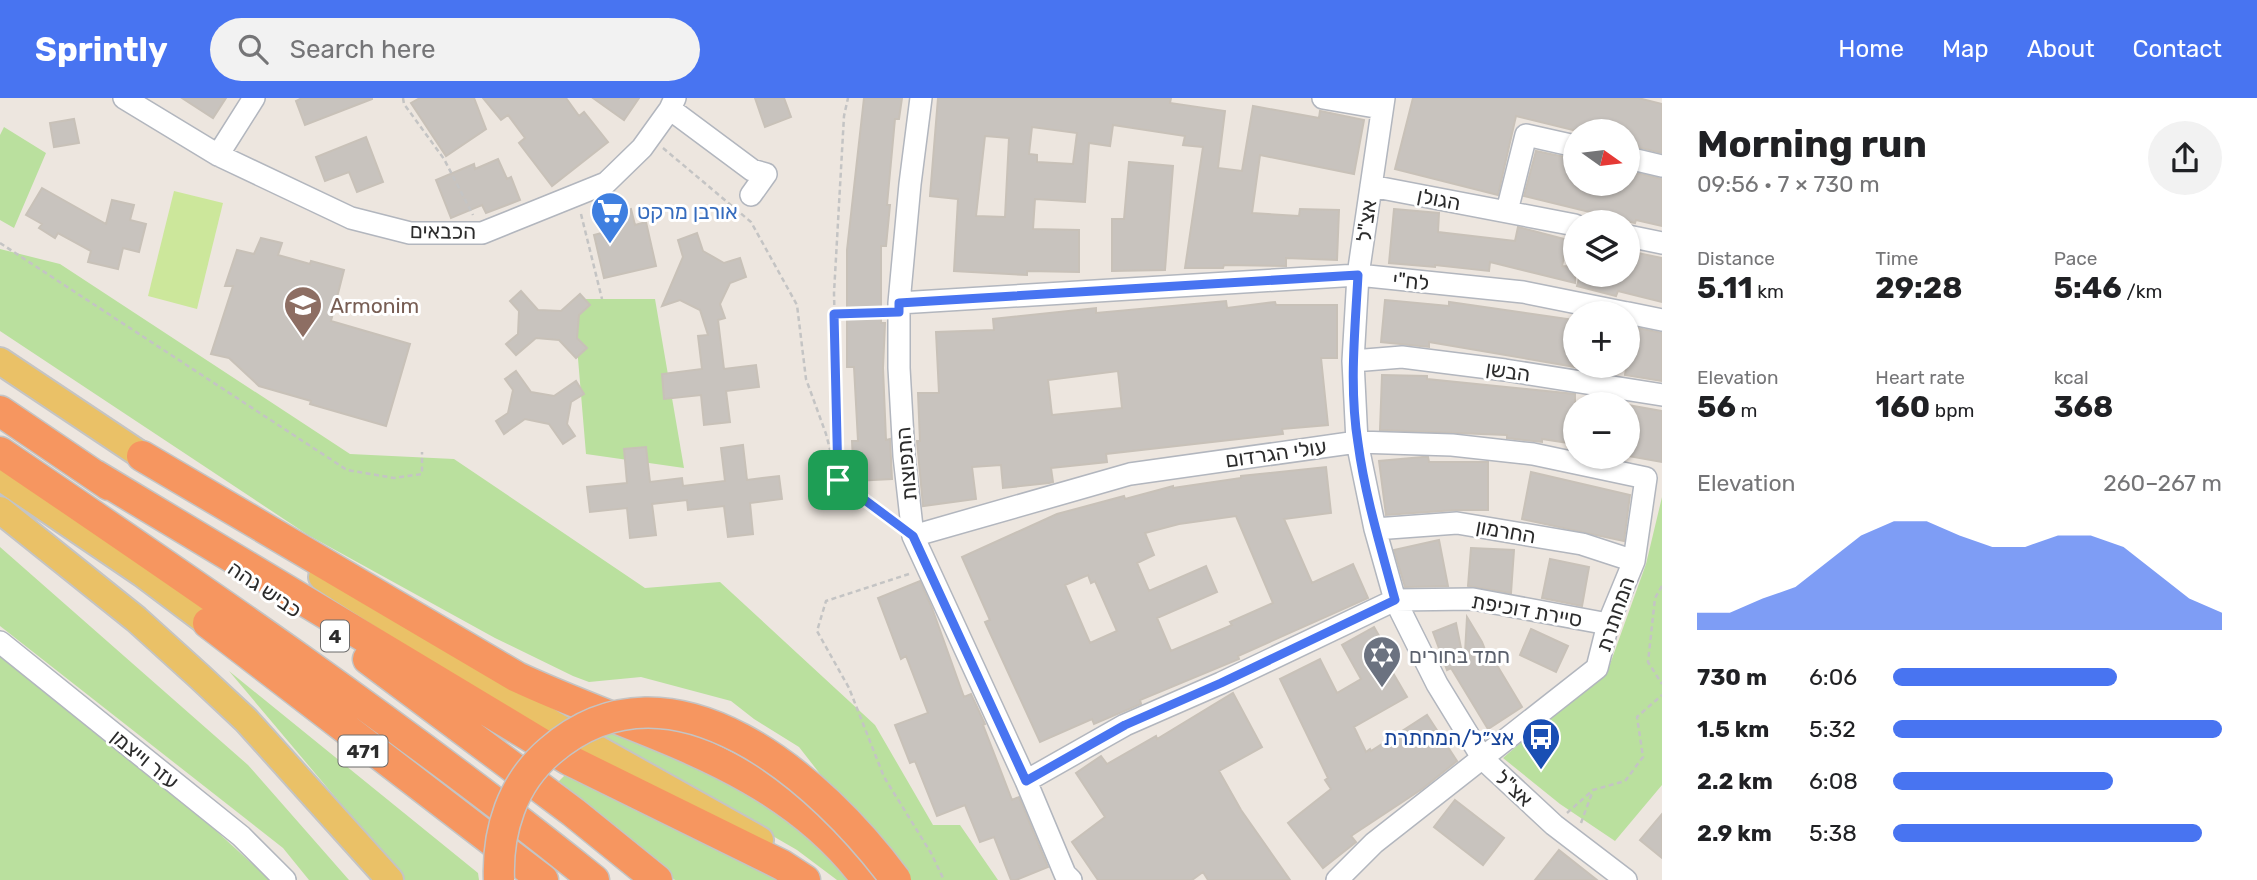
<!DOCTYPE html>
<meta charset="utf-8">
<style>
:root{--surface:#fff;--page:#f2f2f2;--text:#202124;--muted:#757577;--accent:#4874f1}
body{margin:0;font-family:Rubik,Heebo,sans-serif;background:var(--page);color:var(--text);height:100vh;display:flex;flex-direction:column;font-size:26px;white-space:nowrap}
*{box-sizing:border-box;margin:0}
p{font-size:23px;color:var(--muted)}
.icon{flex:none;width:38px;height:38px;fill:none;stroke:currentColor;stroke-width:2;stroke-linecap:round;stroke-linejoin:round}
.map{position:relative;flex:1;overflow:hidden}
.drawer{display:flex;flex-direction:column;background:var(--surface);width:595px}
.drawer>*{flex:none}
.needle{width:46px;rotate:104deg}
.buttons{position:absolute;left:1563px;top:21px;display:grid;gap:14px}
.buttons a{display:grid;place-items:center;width:77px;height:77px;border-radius:50%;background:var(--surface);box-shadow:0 2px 5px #0004;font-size:35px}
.pin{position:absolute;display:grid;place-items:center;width:60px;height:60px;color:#fff;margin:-30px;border-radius:14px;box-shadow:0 4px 10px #0006}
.round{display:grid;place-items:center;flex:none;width:74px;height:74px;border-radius:37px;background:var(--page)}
.summary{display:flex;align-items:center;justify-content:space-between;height:119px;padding:0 35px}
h1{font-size:38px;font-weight:700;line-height:52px}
.metrics{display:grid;grid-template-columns:repeat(3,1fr);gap:10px;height:119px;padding:7px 35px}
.metrics div{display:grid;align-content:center}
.metrics b{font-size:30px;font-weight:700}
.metrics small{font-size:19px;font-weight:400}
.metrics p{font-size:19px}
.chart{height:196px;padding:14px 35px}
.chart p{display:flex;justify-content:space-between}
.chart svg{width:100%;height:126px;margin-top:7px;fill:var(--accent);opacity:.7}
ul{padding:0 35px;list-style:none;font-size:23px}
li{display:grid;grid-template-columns:112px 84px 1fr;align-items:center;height:52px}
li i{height:18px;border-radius:9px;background:var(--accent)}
header{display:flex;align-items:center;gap:42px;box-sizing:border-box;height:98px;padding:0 35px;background:var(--accent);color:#fff}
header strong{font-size:33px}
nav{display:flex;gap:38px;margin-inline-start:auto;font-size:24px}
.search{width:490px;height:63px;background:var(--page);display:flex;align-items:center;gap:18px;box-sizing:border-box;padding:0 24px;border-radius:38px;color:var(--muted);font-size:26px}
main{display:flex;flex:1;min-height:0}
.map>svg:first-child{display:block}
.green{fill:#bae09e}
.pitch{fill:#cce79b}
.building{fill:#c8c3be;stroke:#c8c1b8;stroke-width:2;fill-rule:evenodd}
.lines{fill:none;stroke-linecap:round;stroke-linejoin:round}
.minor-casing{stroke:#b2b6be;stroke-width:24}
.major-casing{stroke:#c4c4c4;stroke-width:30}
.highway-casing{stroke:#c4c4c4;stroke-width:33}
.path{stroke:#c4c4c4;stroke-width:2.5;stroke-dasharray:5 3.5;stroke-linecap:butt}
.minor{stroke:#fff;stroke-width:21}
.major{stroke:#eac167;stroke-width:26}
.highway{stroke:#f69660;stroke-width:30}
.highway-bridge-casing{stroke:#c4c4c4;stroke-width:33;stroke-linecap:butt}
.highway-bridge{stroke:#f69660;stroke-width:30}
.route-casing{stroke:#fff;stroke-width:14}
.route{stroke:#4874f1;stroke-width:9}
.labels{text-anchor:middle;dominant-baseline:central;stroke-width:6;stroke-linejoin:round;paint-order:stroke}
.shield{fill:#fff;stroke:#6b6b6b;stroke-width:2}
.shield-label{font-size:19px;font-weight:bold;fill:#2c2c2c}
.street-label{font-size:21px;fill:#2c2c2c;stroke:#fff}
.shop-label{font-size:21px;fill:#366cbe;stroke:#fff;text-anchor:start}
.education-label{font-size:21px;fill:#785e54;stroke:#fff;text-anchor:start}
.worship-label{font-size:21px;fill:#5b616d;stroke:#fff;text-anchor:start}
.transit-label{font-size:21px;fill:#164399;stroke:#fff;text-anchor:end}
</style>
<header>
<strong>Sprintly</strong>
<div class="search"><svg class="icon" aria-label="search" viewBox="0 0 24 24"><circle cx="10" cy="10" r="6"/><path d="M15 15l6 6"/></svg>Search here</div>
<nav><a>Home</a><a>Map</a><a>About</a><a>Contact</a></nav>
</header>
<main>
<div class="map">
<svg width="1662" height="782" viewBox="0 0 1662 782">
<rect width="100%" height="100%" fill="#ede6df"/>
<path class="green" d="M4 29 46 55 14 130 0 122V37Z
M0 151 60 166 350 356 454 361 645 490 720 484 875 627 933 727H960L998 782H903L799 649 754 621 731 603 641 579 589 584 573 578 495 540 308 437 0 233Z
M573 201H655L684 370 586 356Z
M1662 399V687L1615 743 1560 706 1503 660 1609 569 1646 466Z
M0 449 248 667 349 782H309L283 750 0 528Z
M0 558 213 730 270 782H0Z
M229 573 478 775 479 782H405Z
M613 633 737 686 813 741 851 782H837L797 752 604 640Z
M567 675 784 782H675L556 686Z"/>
<path class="pitch" d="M174 93 223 105 197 211 148 198Z"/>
<path class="building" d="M182 0H226L213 20Z
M302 0H372V1L305 27 296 3Z
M420 0H474L486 31 446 58 411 5Z
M483 0H566L579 18 584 14 608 44 552 88 519 45 525 40 508 17 501 22Z
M593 0H639L624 22Z
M755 0H784L791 19 765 29Z
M864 0H902L899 21H895L887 107H890L886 148H881V225H885L883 270 886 342 890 341 892 381 854 383 852 343H858L854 269H847V152Z
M938 0H1171L1170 5 1225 13 1218 70 1242 73 1253 8 1319 20 1320 13 1364 22 1354 76 1260 57 1252 115 1299 118 1300 111 1339 112 1337 162 1286 160V168L1224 167 1223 170H1185L1203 49 1183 47 1185 38 1113 27 1110 48 1089 45 1085 104 1035 101 1033 131 1079 132V174L1027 173V177L954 173 958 101 930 98ZM1032 29 1077 35 1073 66 1037 64V57L1029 56ZM985 38 1009 40 1005 119 976 118Z
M1413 0H1638L1662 6V55L1628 47V33H1577L1516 18 1498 97 1395 71Z
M74 21 79 45 54 49 50 25Z
M366 39 383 84 357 94 349 74 325 83 316 59Z
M1536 53 1575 61V86H1628V73L1662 81V128L1636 122 1635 125 1524 98Z
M498 61 507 81 511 79 520 102 486 115 482 107 451 120 436 82 474 66 475 71Z
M1129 64 1173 68 1165 172 1112 173V121H1124Z
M42 90 106 126 112 102 134 107 130 122 146 126 139 154 123 150 118 171 88 164 91 153 58 135 55 140 39 130 42 126 26 117Z
M631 111 635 127 646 124 656 168 604 180 594 137 621 130 618 115Z
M1394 111 1439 115 1438 134 1515 143 1518 129 1568 142 1562 168 1575 169V185L1490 164 1489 173 1435 167V169L1389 165Z
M697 135 703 153 724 165 740 160 746 179 730 185 720 206 725 220 718 222 724 271 756 267 759 289 726 293 730 324 704 327 701 297 664 301 662 276 702 271 698 238 708 237 700 212 680 202 662 208 683 159 678 142Z
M261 140 282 145 278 157 310 166 311 163 344 172 331 223 410 246 386 328 310 306 311 303 259 288 229 260 211 256 233 188H225L237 152 254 156Z
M1628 153 1662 160V204L1618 193 1616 198 1577 188 1580 177H1628Z
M521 193 538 212 561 213 580 196 590 207 579 217 577 240 587 250 576 260 559 242 536 240 516 257 506 246 518 236 519 213 510 203Z
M1385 202 1449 208V204L1575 222V269L1429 244V249L1381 244Z
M1226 203 1227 210 1275 204 1276 207H1337V260H1321L1328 327 1282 331 1283 336 1106 356 1107 364 1051 370 1053 384 1049 385 1003 390 1001 367 972 369 976 401 923 408 917 343H920L918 295H939L936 234 994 232 993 221 1096 210V215ZM1118 273 1122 310 1052 317 1048 282Z
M1633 229 1662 235V283L1625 277Z
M516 273 531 294 554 298 576 283 584 296 571 304 567 326 575 338 563 346 549 326 525 321 504 336 496 323 508 315 513 292 505 281Z
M1382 277 1427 278V281L1575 296V346L1542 341V344L1507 340V337L1380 332Z
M1628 307 1662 313V364L1628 358Z
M743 347 747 382 779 378 782 401 750 405 753 436 728 439 724 408 688 412 687 402 652 406 656 437 630 440 627 410 590 414 587 389 627 385 624 351 646 349 650 384 682 380 683 388 725 383 721 350Z
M1423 359H1428L1429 364H1488V412H1456L1386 417 1379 363Z
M1326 369 1331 415 1284 421 1312 485 1353 466 1368 500 1238 558 1239 561 1140 602 1141 606 1094 626 1092 621 1040 644 985 524 990 522 962 459 1057 416 1124 398 1125 401 1173 388V390L1241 380V378ZM1236 418 1273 505 1230 524 1232 527 1171 553 1157 520 1217 494 1206 468 1149 493 1137 465 1154 457 1145 435 1179 426ZM1088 477 1091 485 1095 483 1117 533 1090 545 1065 487Z
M1531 374 1630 397 1624 443 1522 421Z
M1439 442 1448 488 1405 489 1394 452Z
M1471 450 1514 452 1511 495 1468 488Z
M1550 461 1589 469 1582 508 1542 500Z
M920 483 932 510 964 599 971 596 985 626 983 627 1012 702 1019 699 1048 769 1016 782H1011L994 739 980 744 965 707 937 718 915 663 910 665 895 627 928 615 906 558 901 561 878 500Z
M1467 519 1482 544 1491 567 1495 564 1522 609 1488 631 1451 570 1447 572 1433 534 1456 525 1462 555H1465Z
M1374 529 1389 555 1383 558 1407 599 1354 629 1366 654 1370 651 1371 653 1427 617 1457 663 1422 691 1351 738 1356 744 1323 770 1288 725 1331 691 1325 682 1328 680 1280 581 1320 561 1337 595 1361 581 1342 547Z
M1531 531 1568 548 1556 574 1520 557Z
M1233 595 1262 649 1219 673 1241 712 1290 782H1208L1203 774 1192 782H1098L1072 744 1105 719 1076 675 1101 658 1107 666 1156 638 1157 641Z
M1455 702 1504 740 1483 767 1434 729Z
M1662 716V760L1640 742Z
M1559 752 1597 782H1535Z"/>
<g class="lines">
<defs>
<path id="minor" d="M124 0 218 57 351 120 410 135H482L606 85 642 50 670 11 675 0
M921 0 910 86 899 205V270L904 358 913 438 1026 683 1065 776 1071 782
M1323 0 1381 10
M1384 0 1358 177 1353 263 1357 344 1375 431 1395 502 1437 586 1483 661 1554 727 1626 782
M670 11 752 72 766 76 751 97
M218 57 254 0
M1628 60 1662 68
M1371 88 1575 127
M1507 113 1526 37 1575 48
M1628 138 1662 145
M899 205 1358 177 1523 194 1627 215
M1628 215 1662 222
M1353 263 1402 259 1505 272 1662 297
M1375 431 1457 425 1582 446 1634 463
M913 438 1130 376 1357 344 1452 347 1533 356 1646 380 1634 463 1608 526 1597 570 1374 745 1337 782
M0 544 241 738 285 782
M1026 683 1125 627 1221 585 1395 502 1473 501 1608 526"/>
<path id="major" d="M0 263 159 369
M0 379 143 476 208 525
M0 412 136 521 199 578 246 622 390 782
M322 479 553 626 760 742"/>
<path id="highway" d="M0 313 109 387
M0 354C202 491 404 629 594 782
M142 358 517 579C641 637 781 665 867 782
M95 377 569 662 782 767 805 782
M208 525 543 782
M368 561 573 714 657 782"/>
</defs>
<use href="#minor" class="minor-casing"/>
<use href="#major" class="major-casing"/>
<use href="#highway" class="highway-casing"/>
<path class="path" d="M403 0 404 6 444 61 473 117
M663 50 751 124 797 207 806 281 826 336 838 382 893 423
M581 116 602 201
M0 145 347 372 394 380 422 376V354
M836 216 882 215
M838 377 834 195 844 18 848 0
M909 476 826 503 817 533 849 590 884 679 931 755 944 782
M1662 488 1655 500 1648 564 1662 586
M1567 715 1593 692 1625 683 1643 659 1637 619 1662 597
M1581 725 1592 695"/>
<use href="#minor" class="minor"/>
<use href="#major" class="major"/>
<use href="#highway" class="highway"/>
<defs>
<path id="highway-bridge" d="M499 782C497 733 512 685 550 653 672 547 823 683 896 782"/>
</defs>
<use href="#highway-bridge" class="highway-bridge-casing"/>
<use href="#highway-bridge" class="highway-bridge"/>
</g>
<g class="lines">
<defs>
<path id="route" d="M1358 177C1355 233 1349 290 1358 345 1365 398 1381 450 1395 502L1221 585 1125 627 1026 683 913 438 838 382 834 216 899 214V205Z"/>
</defs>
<use href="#route" class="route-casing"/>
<use href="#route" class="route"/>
</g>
<defs>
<symbol id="supermarket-pin" viewBox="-11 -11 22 30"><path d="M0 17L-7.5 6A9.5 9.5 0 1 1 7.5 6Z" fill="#3f7fe0" stroke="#fff"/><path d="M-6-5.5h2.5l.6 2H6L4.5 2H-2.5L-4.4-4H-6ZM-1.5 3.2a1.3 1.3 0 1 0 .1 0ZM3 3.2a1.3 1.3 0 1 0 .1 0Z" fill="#fff"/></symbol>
<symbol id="school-pin" viewBox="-11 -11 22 30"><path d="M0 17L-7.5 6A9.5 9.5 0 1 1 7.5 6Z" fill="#8d6e63" stroke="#fff"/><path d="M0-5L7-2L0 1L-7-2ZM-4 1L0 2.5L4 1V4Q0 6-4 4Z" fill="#fff"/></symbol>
<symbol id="synagogue-pin" viewBox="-11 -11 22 30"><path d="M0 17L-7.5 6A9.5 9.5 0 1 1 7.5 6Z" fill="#6b7280" stroke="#fff"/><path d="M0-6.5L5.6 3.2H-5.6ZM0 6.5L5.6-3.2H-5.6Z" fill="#fff"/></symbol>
<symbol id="bus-pin" viewBox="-11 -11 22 30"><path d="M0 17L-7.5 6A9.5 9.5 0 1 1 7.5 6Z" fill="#1a4fb4" stroke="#fff"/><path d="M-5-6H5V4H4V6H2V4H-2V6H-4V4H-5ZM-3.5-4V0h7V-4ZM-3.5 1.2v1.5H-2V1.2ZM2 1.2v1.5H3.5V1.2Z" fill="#fff"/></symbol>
</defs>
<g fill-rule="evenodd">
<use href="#supermarket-pin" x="588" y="91" width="44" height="60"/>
<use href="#school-pin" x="281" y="185" width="44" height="60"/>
<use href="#synagogue-pin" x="1360" y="535" width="44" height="60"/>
<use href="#bus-pin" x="1519" y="617" width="44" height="60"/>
</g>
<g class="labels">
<g class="shield">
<rect x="321" y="522.5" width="28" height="31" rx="5"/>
<rect x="338.5" y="637.5" width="49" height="31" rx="5"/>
</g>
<g class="shield-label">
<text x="335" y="538">4</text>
<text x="363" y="653">471</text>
</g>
<g class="street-label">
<text transform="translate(1439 101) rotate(11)">הגולן</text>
<text transform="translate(1366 123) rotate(-82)">אצ"ל</text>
<text transform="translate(443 133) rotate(1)">הכבאים</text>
<text transform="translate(1411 183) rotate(6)">לח"י</text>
<text transform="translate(1508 273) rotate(8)">הבשן</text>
<text transform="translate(1276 355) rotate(-8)">עולי הגרדום</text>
<text transform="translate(906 366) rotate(-95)">התפוצות</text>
<text transform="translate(1506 433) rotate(10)">החרמון</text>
<text transform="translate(265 491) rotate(34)">כביש גהה</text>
<text transform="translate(1527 512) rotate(10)">סיירת דוכיפת</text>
<text transform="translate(1615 516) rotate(-71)">המחתרת</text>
<text transform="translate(145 661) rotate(39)">עזר וייצמן</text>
<text transform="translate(1514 690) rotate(43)">אצ"ל</text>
</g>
<g class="shop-label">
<text x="637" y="113">אורבן מרקט</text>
</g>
<g class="education-label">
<text x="330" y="207">Armonim</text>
</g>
<g class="worship-label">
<text x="1409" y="557">חמד בחורים</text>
</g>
<g class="transit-label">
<text x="1514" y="639">אצ״ל/המחתרת</text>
</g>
</g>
</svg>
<div class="buttons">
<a><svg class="needle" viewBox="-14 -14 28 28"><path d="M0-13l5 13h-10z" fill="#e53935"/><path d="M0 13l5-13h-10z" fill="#757577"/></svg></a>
<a><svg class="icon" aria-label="layers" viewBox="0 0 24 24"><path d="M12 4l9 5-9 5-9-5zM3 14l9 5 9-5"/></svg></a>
<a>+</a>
<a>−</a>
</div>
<div class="pin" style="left:838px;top:382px;background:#1e9e55"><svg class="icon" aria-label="arrive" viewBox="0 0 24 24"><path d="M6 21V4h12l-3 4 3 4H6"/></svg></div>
</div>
<section class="drawer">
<div class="summary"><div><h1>Morning run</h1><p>09:56 · 7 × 730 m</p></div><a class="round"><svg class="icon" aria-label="share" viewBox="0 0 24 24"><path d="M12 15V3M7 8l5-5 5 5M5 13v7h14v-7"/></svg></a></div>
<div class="metrics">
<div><p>Distance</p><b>5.11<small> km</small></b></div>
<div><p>Time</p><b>29:28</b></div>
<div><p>Pace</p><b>5:46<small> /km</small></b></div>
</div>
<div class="metrics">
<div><p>Elevation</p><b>56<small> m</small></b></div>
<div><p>Heart rate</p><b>160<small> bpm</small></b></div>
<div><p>kcal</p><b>368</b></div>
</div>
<div class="chart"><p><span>Elevation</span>260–267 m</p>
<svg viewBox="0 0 160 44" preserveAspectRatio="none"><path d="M0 44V38L10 38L20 33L30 29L40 20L50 11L60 6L70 6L80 11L90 15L100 15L110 11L120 11L130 15L140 24L150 33L160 38V44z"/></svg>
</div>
<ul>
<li><b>730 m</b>6:06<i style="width:68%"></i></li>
<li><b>1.5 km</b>5:32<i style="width:100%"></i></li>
<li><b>2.2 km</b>6:08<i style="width:67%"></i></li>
<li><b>2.9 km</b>5:38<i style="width:94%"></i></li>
</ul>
</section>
</main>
